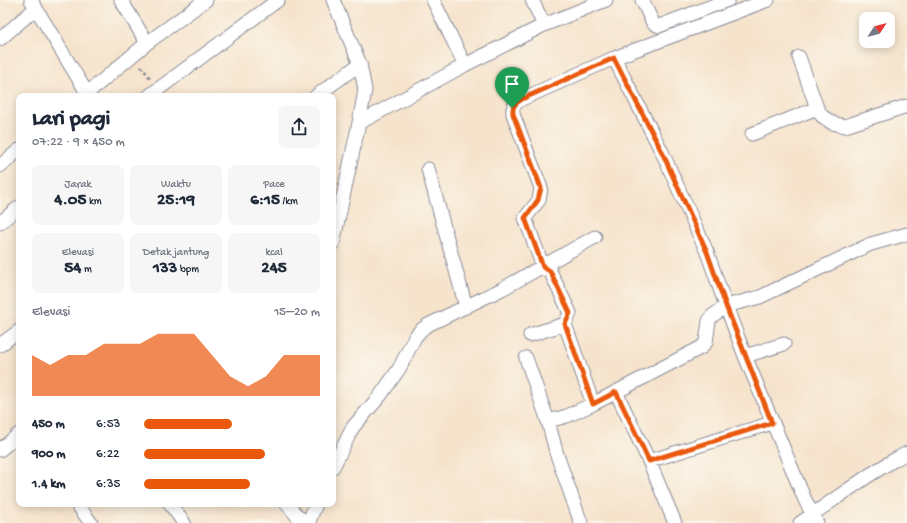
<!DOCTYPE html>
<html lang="id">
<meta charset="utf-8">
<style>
:root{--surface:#fff;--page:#f6f6f7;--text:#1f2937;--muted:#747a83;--accent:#ea580c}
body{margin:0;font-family:"Gochi Hand",sans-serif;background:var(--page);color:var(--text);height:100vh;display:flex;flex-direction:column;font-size:15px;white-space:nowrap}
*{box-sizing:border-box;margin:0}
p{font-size:13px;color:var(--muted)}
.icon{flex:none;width:22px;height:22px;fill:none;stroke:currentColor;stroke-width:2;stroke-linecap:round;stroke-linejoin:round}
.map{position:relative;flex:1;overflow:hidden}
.drawer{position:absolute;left:16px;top:93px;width:320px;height:414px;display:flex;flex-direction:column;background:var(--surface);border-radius:8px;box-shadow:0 2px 10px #0003}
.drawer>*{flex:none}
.needle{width:26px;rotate:54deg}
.fabs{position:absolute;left:859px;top:12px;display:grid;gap:8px}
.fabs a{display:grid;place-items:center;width:36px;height:36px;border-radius:8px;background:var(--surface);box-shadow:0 2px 10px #0003;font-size:20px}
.pin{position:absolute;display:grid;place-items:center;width:34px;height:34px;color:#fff;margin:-41px -17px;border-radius:50% 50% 50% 0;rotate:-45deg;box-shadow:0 0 4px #0007}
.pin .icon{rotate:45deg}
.round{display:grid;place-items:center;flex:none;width:42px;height:42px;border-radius:8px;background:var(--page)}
.headline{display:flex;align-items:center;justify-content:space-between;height:68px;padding:0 16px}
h1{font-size:22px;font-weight:700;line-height:30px}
.metrics{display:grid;grid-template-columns:repeat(3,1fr);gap:6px;height:68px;padding:4px 16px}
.metrics div{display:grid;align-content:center;border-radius:8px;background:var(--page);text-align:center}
.metrics b{font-size:17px;font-weight:700}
.metrics small{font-size:11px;font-weight:400}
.metrics p{font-size:11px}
.chart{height:112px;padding:8px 16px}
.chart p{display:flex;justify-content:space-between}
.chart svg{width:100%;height:72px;margin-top:4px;fill:var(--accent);opacity:.7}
ul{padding:0 16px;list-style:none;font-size:13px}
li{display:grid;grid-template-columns:64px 48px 1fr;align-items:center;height:30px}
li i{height:10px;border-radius:5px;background:var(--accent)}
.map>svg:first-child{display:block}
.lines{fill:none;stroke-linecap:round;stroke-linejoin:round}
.street-casing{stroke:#888995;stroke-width:15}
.path{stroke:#888995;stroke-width:2.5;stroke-dasharray:3 3;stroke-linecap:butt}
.street{stroke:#fff;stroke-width:13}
.route-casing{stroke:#fff;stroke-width:8}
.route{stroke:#ea580c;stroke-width:5}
</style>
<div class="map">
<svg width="907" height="523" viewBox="0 0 907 523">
<rect width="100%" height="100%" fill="#fbf7ec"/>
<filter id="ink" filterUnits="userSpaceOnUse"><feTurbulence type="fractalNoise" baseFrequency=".025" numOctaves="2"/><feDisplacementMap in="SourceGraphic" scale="8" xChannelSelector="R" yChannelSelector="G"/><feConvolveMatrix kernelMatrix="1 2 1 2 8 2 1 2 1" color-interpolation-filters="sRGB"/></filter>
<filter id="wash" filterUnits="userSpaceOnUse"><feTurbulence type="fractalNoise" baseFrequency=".012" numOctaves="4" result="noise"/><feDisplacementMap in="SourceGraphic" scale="16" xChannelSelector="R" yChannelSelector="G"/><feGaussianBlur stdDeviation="0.9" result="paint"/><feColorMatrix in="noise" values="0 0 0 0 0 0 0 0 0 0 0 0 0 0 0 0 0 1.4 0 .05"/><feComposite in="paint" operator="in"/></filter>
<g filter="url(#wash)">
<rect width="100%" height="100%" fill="#f6e3cc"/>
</g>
<g filter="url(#ink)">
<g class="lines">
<defs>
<path id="street" d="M31 0 87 93
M121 0 147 43
M433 0 465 65
M532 0 544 25
M642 0 653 23 659 26 728 0
M0 39 36 8
M799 57 817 108 822 116 832 123 845 126 907 106
M614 58 662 152 707 252 726 306 745 356
M84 96 147 43 206 0
M149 96 278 0
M316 96 360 64
M359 123 465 65 544 25 606 0
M752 134 817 108
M0 166 19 150
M428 169 466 307
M0 223 19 207
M333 243 359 123 365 90 360 64 333 0
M530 335 565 324
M784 344 745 356 805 500 817 523
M0 345 19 331
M526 358 548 421 557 455 581 523
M616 392 649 461 675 523
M593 404 565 324 570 313 550 271 543 267 525 218 539 200 541 188 513 114C512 106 515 103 522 99L614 58 768 0
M548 421 567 416 593 404 702 347 706 342 709 321 711 317 726 306 760 297 871 244 907 234
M0 450 19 434
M649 461 772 423
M333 467 353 427 380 396 399 369 415 337 421 330 428 325 502 289 595 237
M77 504 91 523
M170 504 184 523
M287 504 298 517 310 523
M309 521 316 504
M800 523 868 476 894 460 907 453"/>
</defs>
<use href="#street" class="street-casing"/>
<path class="path" d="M141 66 150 78"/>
<use href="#street" class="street"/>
</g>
</g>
<g class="lines" filter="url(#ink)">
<defs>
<path id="route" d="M614 58 662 152 707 252 726 306 772 423 649 461 616 392 593 404 565 324 570 313 550 271 543 267 525 218 538 200 541 188 513 114C512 106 515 103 522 99Z"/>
</defs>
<use href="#route" class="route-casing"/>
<use href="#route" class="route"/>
</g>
</svg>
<div class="fabs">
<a><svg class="needle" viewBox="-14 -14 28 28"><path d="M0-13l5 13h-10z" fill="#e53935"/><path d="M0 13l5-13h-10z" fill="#747a83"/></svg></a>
</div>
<div class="pin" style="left:512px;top:108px;background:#1e9e55"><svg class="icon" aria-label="arrive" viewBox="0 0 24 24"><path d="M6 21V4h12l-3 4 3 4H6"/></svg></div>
<section class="drawer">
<div class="headline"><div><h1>Lari pagi</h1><p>07:22 · 9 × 450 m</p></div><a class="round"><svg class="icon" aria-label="share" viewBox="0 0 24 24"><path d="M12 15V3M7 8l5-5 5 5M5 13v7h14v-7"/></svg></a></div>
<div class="metrics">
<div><p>Jarak</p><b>4.05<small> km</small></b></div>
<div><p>Waktu</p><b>25:19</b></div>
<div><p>Pace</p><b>6:15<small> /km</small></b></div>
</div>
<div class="metrics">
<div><p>Elevasi</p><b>54<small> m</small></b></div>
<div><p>Detak jantung</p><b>133<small> bpm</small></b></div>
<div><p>kcal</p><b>245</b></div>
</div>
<div class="chart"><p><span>Elevasi</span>15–20 m</p>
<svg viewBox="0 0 160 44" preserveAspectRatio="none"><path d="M0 44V19L10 25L20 19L30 19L40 12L50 12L60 12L70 6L80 6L90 6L100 19L110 32L120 38L130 32L140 19L150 19L160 19V44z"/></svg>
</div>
<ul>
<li><b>450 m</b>6:53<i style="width:50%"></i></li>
<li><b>900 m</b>6:22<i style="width:69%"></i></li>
<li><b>1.4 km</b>6:35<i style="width:60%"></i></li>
</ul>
</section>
</div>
